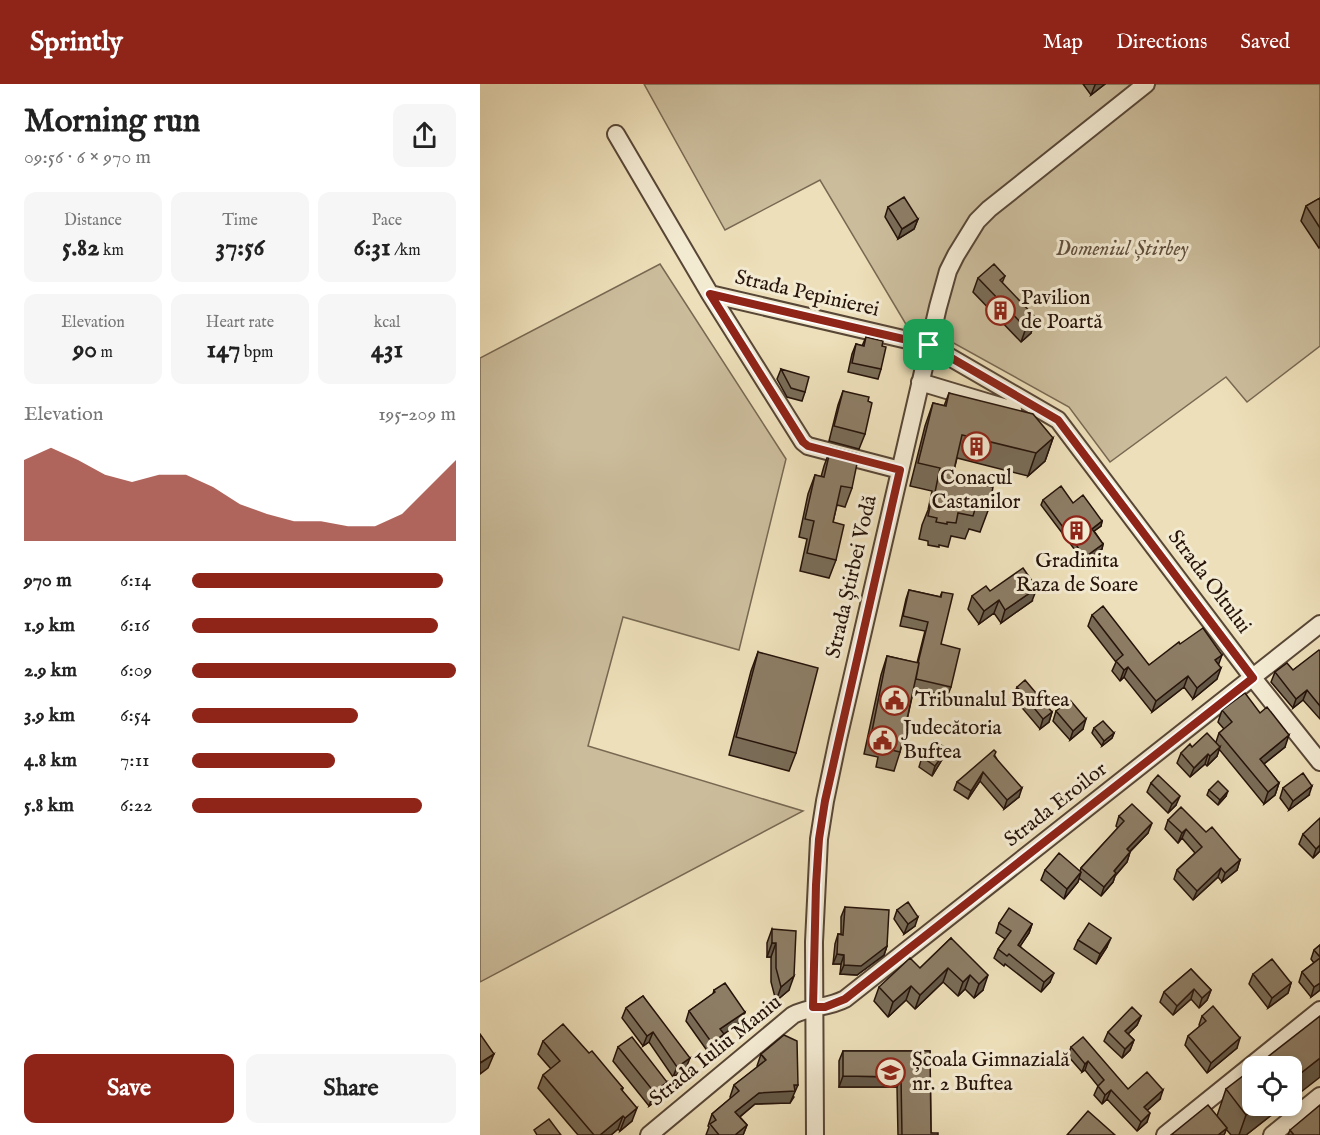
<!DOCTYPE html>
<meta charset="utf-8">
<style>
:root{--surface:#fff;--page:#f6f6f6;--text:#222;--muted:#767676;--accent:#8f2418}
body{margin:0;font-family:"IM FELL English",serif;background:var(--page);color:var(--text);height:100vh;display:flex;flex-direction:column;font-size:22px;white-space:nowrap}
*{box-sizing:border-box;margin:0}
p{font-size:20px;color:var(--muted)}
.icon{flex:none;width:33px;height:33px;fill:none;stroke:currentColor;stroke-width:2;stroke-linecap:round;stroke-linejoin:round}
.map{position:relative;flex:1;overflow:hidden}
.panel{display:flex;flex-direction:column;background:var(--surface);width:480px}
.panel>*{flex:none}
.buttons{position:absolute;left:762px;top:972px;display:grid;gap:12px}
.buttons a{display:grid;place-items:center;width:60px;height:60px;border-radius:12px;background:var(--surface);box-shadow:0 3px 9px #0003;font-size:30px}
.pin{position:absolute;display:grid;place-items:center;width:51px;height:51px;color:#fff;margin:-26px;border-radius:12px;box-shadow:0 3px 9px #0006}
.round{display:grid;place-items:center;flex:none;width:63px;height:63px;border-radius:12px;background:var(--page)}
.overview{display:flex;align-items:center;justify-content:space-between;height:102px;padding:0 24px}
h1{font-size:33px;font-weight:700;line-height:45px}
.stats{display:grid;grid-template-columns:repeat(3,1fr);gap:9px;height:102px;padding:6px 24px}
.stats div{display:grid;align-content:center;border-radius:12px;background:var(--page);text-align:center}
.stats b{font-size:26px;font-weight:700}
.stats small{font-size:16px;font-weight:400}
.stats p{font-size:16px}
.chart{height:168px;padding:12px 24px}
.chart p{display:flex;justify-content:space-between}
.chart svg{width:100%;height:108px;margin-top:6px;fill:var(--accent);opacity:.7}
.action{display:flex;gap:12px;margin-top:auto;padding:12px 24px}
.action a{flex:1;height:69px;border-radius:12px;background:var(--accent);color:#fff;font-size:24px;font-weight:700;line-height:69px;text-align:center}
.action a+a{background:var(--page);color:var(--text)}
ul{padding:0 24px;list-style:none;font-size:20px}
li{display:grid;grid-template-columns:96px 72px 1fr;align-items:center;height:45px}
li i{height:15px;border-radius:8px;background:var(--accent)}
header{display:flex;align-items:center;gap:36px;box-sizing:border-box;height:84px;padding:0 30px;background:var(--accent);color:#fff}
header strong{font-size:28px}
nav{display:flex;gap:33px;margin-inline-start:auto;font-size:21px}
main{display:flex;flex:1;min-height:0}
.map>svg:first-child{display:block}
.green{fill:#cbbc9b;stroke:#786852;stroke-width:1.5}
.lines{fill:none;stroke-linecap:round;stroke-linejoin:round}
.minor-casing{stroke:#584636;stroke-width:20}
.minor{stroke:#f3ead2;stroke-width:16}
.wall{fill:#796c57;stroke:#26130a;stroke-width:1.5}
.shaded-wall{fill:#635847;stroke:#26130a;stroke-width:1.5}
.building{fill:#8d7d65;stroke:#26130a;stroke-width:1.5}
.route-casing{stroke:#fff;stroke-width:12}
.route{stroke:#8f2418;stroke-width:8}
.labels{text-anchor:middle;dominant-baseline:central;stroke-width:6;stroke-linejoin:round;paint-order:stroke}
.park-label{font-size:21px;font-style:italic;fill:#604e3d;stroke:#f3ead2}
.street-label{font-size:21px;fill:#26130a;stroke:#f3ead2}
.poi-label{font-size:21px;fill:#26130a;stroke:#f3ead2;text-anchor:start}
</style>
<header>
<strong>Sprintly</strong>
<nav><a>Map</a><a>Directions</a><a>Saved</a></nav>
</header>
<main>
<section class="panel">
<div class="overview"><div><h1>Morning run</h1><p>09:56 · 6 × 970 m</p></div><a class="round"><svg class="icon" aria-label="share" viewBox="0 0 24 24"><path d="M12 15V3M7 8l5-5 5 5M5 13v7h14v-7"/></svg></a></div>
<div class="stats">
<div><p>Distance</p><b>5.82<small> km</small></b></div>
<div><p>Time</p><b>37:56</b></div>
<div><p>Pace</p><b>6:31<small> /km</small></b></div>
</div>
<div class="stats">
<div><p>Elevation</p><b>90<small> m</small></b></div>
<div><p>Heart rate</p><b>147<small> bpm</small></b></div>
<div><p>kcal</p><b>431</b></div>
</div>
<div class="chart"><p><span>Elevation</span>195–209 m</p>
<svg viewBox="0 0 160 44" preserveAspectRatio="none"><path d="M0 44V11L10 6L20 11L30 17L40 20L50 17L60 17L70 22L80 29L90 33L100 36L110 36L120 38L130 38L140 33L150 22L160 11V44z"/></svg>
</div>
<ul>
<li><b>970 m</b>6:14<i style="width:95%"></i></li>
<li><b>1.9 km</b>6:16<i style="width:93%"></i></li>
<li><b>2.9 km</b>6:09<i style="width:100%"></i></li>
<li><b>3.9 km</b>6:54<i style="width:63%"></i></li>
<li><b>4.8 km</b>7:11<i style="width:54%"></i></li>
<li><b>5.8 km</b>6:22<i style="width:87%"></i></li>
</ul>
<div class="action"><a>Save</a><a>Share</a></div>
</section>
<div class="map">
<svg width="840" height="1051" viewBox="0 0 840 1051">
<rect width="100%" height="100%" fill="#eddfb9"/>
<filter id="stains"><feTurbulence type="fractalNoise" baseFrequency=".00333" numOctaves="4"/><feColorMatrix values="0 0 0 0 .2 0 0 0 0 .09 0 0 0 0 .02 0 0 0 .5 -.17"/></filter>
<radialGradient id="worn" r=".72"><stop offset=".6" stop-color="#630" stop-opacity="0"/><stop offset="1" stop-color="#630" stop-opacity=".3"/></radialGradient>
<path class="green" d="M164 0H840V262L767 318 746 293 630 378 589 323 461 252 427 242 340 96 245 146Z
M180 180 306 375 259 566 143 533 108 662 323 727 0 898V274Z"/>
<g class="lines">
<defs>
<path id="minor" d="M136 50 230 210 323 358 328 362 420 386
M230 210 449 261 578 336 773 594 840 678
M440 298 533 326
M169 1051 313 931C330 922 348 924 365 915L840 540
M335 1051 334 858 339 755 345 717 358 655 458 223 468 187 476 171 497 137 509 125 666 0
M685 1051 840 926
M792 1051 840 1012"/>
</defs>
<use href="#minor" class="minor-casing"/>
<use href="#minor" class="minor"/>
</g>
<path class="wall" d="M603 0H625L611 11Z
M840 114V163L839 164 821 137 826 122Z
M408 123 438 135 434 145 418 155 405 133Z
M525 192 522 199 551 249 541 258 493 208 498 194Z
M386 253 402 262 401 285 398 295 368 288 372 270 376 260 382 262Z
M301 285 325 308 322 317 307 313 297 295Z
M363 307 388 317 385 350 379 365 349 357 358 321Z
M469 309 573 354 565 377 548 392 477 374 473 390 485 397 509 424 500 448 489 445 485 455 471 452 468 463 459 461V463L448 461V457L439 455 442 441 448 426 452 407 430 402 445 342 453 319 464 322Z
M351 363 372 404 365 423 357 421 353 438 356 476 349 494 320 487 327 455 319 453 328 410 335 391 341 393 344 382Z
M563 416 593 419 622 437 621 442 614 447 623 460 622 465 604 478 561 421Z
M429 506 460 513 462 508 461 560 471 603 467 613 434 604 420 668 414 687 396 683 398 673 384 670 401 591 407 572 437 579 445 547 420 542 426 515Z
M510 507 552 517 521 539 514 529 499 540 488 525 492 512Z
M612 531 669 581 700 560 738 581 737 595 713 615 704 603 672 628 644 593 640 597 632 587 636 578 608 542Z
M840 567V635L823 616 813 624 791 598 795 588 813 586Z
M278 568 316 669 309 687 249 671 271 587Z
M537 603 572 628 569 638 560 645 533 613Z
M742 626 805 663 784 680 799 699 795 711 784 720 739 665 737 672 727 682 725 680 710 693 697 679 701 669 712 663 736 658 739 649 744 645 738 638Z
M576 627 603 645 590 656 573 637Z
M614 644 634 649 632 654 622 662 612 649Z
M467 665 463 674 452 692 439 683 442 673Z
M515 672 539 713 524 725 500 697 488 715 474 706 477 698Z
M671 699 696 721 688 729 667 708Z
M803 704 829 711 809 726 800 714Z
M729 706 746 712 738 721 727 711Z
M639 732 668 749 650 768 647 778 635 792 633 798 621 812 599 794 598 798 584 815 561 796 565 786 600 787 601 784 638 744 636 742Z
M688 736 726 748 760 776 757 786 742 798 738 793 713 816 694 795 697 786 715 769 702 754 698 759 685 745Z
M823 750 840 767 833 774 819 760Z
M365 823 407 862 404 871 377 891 360 890 361 880H353L355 860 358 850H361V833Z
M417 826 435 842 424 850 414 835Z
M519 839 552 840 549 849 540 862 570 898 561 908 525 880 524 882 514 874 518 865 525 855 516 849Z
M292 845 309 906 296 917 291 898V873H287V859Z
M471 854 503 906 494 914 485 905 478 912 463 898 435 925 426 916 408 933 394 917 399 903 440 884Z
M598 856 627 863 616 880 594 865Z
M840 861V906L831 913 819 898 822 888 834 879 831 875 834 866Z
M711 885 731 906 727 916 719 924 711 915 693 931 680 918 684 908Z
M773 890 811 899 808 909 788 924 769 900Z
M234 906 265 928 262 937 243 950 240 960 228 968 206 937 209 927 233 910Z
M163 912 206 984 193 993 169 958 163 962 142 934 146 924Z
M661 932 657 941 648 950 654 956 650 966 642 974 624 957 628 948Z
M722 932 757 964 727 989 705 961 708 952 720 942 719 941Z
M63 957 109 969 143 1004 142 1007 152 1037 140 1047 138 1045 131 1051H98L58 1004 63 991 71 985 58 970Z
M138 963 187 998 182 1012 169 1022 133 977Z
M591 963 648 1005 680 1015 667 1026V1038L657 1047 627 1015 622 1020 614 1011 618 1002 605 986 602 988 588 972Z
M363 967H450L451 1049 458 1051H418L417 1003H359V977Z
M281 970 314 1013 310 1019 275 1020 260 1033 267 1041 263 1051H226L229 1043 228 1042 232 1030 251 1014 250 1013 254 1001 278 983 277 982Z
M746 1005 772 1022H803L766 1051H751L746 1045 744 1051H691L737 1032Z
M810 1046 814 1051H808Z"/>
<path class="shaded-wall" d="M616 0H625L611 11 615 1Z
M438 135 434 145 418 155 422 145Z
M556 234 551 249 541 258 546 244Z
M573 354 565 377 548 392 556 369Z
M622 437 621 442 610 450 612 445Z
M623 460 622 465 604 478 605 473Z
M557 504 552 517 521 539 525 526Z
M519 516 514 529 499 540 504 527Z
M742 571 738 582 735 576Z
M648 583 644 593 640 597 644 586Z
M741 584 737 595 713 615 717 604Z
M708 592 704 603 672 628 676 617Z
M827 606 823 616 813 624 816 615Z
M572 628 569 638 560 645 563 635Z
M606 635 603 645 590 656 593 647Z
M634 649 632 654 622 662 624 657Z
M809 651 805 663 775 687 780 675Z
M740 663 737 672 727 682 730 672Z
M467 665 463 674 452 692 455 682Z
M728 670 725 680 710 693 714 684Z
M503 688 500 697 488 715 491 707Z
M799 699 795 711 784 720 788 708Z
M832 702 829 711 809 726 813 717Z
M542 704 539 713 524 725 527 716Z
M748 707 746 712 738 721 740 716Z
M700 712 696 721 688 729 692 720Z
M672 739 668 749 643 774 647 765Z
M706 745 702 754 698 759 702 749Z
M840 761V767L833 774 836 765Z
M650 768 647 778 635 792 633 798 621 812 624 803 634 787Z
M760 776 757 786 742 798 745 789Z
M741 784 738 793 713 816 717 807Z
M601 788 598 798 584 815 587 805Z
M438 833 435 842 424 850 428 840Z
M552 840 549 849 535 870 538 861Z
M631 854 627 863 616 880 620 870Z
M292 859H296L291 873H287Z
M407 862 404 871 377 891 360 890 364 881Z
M357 870 364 871 361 880H353Z
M468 884 463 898 435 925 440 911Z
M574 889 570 898 561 908 564 898Z
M490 891 485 905 478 912 483 898Z
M508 891 503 906 494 914 499 900Z
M314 892 309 906 296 917 301 903Z
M811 899 808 909 788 924 792 914Z
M840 899V906L831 913 834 903Z
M431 902 426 916 408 933 413 918Z
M714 905 711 915 693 931 697 922Z
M731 906 727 916 719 924 722 914Z
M265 928 262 937 237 955 240 945Z
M661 932 657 941 641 957 645 947Z
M173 948 169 958 163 962 167 952Z
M244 950 240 960 228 968 232 959Z
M760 954 757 964 727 989 731 979Z
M654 956 650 966 642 974 645 965Z
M14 970 8 984 0 990V979Z
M210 974 206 984 193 993 197 983Z
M840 974V993L812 1015V996Z
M608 977 605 986 602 988 605 980Z
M363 992 421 993 417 1003H359Z
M187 998 182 1012 169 1022 174 1008Z
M314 1001H318L310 1019 275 1020 251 1040 255 1028 279 1009Z
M631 1006 627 1015 622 1020 625 1011Z
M683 1006 680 1015 661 1032 664 1023Z
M779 1022H803L766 1051H759L766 1031Z
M157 1024 152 1037 140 1047 145 1034Z
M670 1029 667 1038 657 1047 661 1038Z
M143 1032 138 1045 131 1051H120Z
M267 1041 263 1051H255Z
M747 1044 744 1051H738Z"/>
<path class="building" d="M424 113 438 135 422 145 408 123Z
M840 114V144L826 122Z
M514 180 525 192 520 196 556 234 546 244 498 194Z
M386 253 403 257 402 262 406 263 401 285 372 279 376 260 384 262Z
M301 285 329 293 325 308 311 304Z
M363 307 389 313 388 317 392 319 385 350 354 342Z
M469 309 553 330 573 354 556 369 482 351 473 390 486 393 485 397 513 403 509 424 496 422 493 432 478 429 476 439 467 438V440L456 438 457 434 448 432 451 418H453L460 384 438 379 453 319 466 322Z
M351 363 379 370 372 404 361 402 353 438 364 441 356 476 327 469 334 437 325 435 335 391 344 393Z
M581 402 593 419 603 411 622 437 612 445 623 460 605 473 563 416Z
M543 484 557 504 525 526 519 516 504 527 492 512 506 502 510 507Z
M429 506 461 513 462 508 473 510 461 560 480 565 471 603 436 595 439 579H438L448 538 423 532Z
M623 522 669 581 699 558 700 560 723 544 742 571 735 576 741 584 717 604 708 592 676 617 648 583 644 586 636 577 643 571 612 531Z
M839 566 840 567V622L827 606 816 615 795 588 807 579 813 586Z
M278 568 338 584 316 669 256 653Z
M407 572 439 579 420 668 403 664 405 655 391 652Z
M545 596 572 628 563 635 537 603Z
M765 609 780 629 787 623 809 651 780 675 799 699 788 708 739 649 752 638 742 626Z
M590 616 606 635 593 647 576 627Z
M623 637 634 649 624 657 614 644Z
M727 649 740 663 730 672 728 670 714 684 701 669 710 660 712 663Z
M454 656 467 665 455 682 442 673Z
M514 666 516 668 514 672 542 704 527 716 503 688 491 707 477 698Z
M823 689 832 702 813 717 803 704Z
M678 691 700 712 692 720 671 699Z
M738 697 748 707 740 716 729 706Z
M652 720 672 739 647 765 650 768 634 787 636 789 624 803 601 784 644 737 639 732Z
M701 723 726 748 732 743 760 776 745 789 741 784 717 807 697 786 722 763 706 745 702 749 688 736Z
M840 734V761L836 765 823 750Z
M579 769 601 788 587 805 565 786Z
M428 818 438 833 428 840 417 826Z
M365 823 409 826 407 862 381 882 364 881V871L357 870 358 850 363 851Z
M529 824 552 840 538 861 574 889 564 898 529 870 527 872 518 865 531 847 519 839Z
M609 839 631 854 620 870 598 856Z
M292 845 316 847 314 892 301 903 296 884V859H292Z
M471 854 508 891 499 900 490 891 483 898 468 884 440 911 431 902 413 918 399 903 430 874 440 884Z
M840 861V873L834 866Z
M840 874V899L834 903 822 888Z
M792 875 811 899 792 914 773 890Z
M711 885 731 906 722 914 714 905 697 922 684 908Z
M245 899 265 928 240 945 244 950 232 959 209 927 235 908 234 906Z
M163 912 210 974 197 983 173 948 167 952 146 924Z
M733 922 760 954 731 979 708 952 726 937 722 932Z
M652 923 661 932 645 947 654 956 645 965 628 948Z
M840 932V974L812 996V982H776Z
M83 940 109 969 112 967 143 1004 141 1005 157 1024 145 1034 143 1032 120 1051H114L63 991 80 977 63 957Z
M0 950 14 970 0 979Z
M304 951 317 957 318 1001H314L315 1007 279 1009 255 1028 267 1041 255 1051H239L230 1040 236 1036 232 1030 259 1007 254 1001 286 976 281 970Z
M152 953 187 998 174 1008 138 963Z
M603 953 648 1005 667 988 683 1006 664 1023 670 1029 661 1038 631 1006 625 1011 618 1002 624 996 608 977 605 980 591 963Z
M363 967H450L451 1049H458V1051H422L421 993 363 992Z
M772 985V1022H779L766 1031 746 1005Z
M728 1021 747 1044 738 1051H691Z
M840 1021V1051H814L810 1046Z
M608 1027 635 1051H587Z
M69 1035 81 1051H57L54 1046Z"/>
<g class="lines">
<defs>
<path id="route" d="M230 210 449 261 578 336 773 594 365 915 345 923H333L336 801 339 755 345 717 420 386 328 362 323 358Z"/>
</defs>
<use href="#route" class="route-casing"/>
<use href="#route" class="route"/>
</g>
<defs>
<symbol id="building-ring" viewBox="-11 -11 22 22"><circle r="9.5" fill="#f3ead2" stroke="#8f2418" stroke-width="1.5"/><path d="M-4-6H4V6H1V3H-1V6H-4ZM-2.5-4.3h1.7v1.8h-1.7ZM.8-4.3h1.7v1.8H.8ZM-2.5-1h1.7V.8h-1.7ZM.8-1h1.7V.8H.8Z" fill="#8f2418"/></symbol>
<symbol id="civic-ring" viewBox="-11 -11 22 22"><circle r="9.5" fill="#f3ead2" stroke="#8f2418" stroke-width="1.5"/><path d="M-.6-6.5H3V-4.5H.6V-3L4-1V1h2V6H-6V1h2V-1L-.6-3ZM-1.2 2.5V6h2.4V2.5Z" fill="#8f2418"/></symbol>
<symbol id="school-ring" viewBox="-11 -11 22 22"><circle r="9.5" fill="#f3ead2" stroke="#8f2418" stroke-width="1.5"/><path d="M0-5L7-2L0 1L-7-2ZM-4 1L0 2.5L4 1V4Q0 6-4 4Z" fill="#8f2418"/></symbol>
</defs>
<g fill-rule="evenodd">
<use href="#building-ring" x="504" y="210" width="33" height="33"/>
<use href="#building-ring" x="480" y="346" width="33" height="33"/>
<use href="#building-ring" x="580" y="430" width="33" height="33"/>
<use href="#civic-ring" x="398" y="600" width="33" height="33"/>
<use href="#civic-ring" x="386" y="640" width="33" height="33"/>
<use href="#school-ring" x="394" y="972" width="33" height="33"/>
</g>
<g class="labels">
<g class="park-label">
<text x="642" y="165">Domeniul Știrbey</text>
</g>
<g class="street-label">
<text transform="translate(327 210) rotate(13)">Strada Pepinierei</text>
<text transform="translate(372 493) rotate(-77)">Strada Știrbei Vodă</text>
<text transform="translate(729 498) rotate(53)">Strada Oltului</text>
<text transform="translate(576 721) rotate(-38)">Strada Eroilor</text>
<text transform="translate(236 967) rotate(-39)">Strada Iuliu Maniu</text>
</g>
<g class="poi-label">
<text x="541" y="214">Pavilion<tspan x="541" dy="24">de Poartă</tspan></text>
<text x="496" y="394" text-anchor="middle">Conacul<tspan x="496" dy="24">Castanilor</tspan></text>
<text x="597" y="477" text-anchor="middle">Gradinita<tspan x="597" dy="24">Raza de Soare</tspan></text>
<text x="435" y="616">Tribunalul Buftea</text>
<text x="423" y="644">Judecătoria<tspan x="423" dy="24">Buftea</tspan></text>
<text x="432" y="976">Școala Gimnazială<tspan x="432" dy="24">nr. 2 Buftea</tspan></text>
</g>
</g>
<rect width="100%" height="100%" filter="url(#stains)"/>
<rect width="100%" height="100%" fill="url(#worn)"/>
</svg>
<div class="buttons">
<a><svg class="icon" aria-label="locate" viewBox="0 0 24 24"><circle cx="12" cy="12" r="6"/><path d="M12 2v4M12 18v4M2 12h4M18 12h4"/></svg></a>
</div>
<div class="pin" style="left:449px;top:261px;background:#1e9e55"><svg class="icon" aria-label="arrive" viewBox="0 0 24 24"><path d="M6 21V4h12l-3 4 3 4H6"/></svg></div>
</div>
</main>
